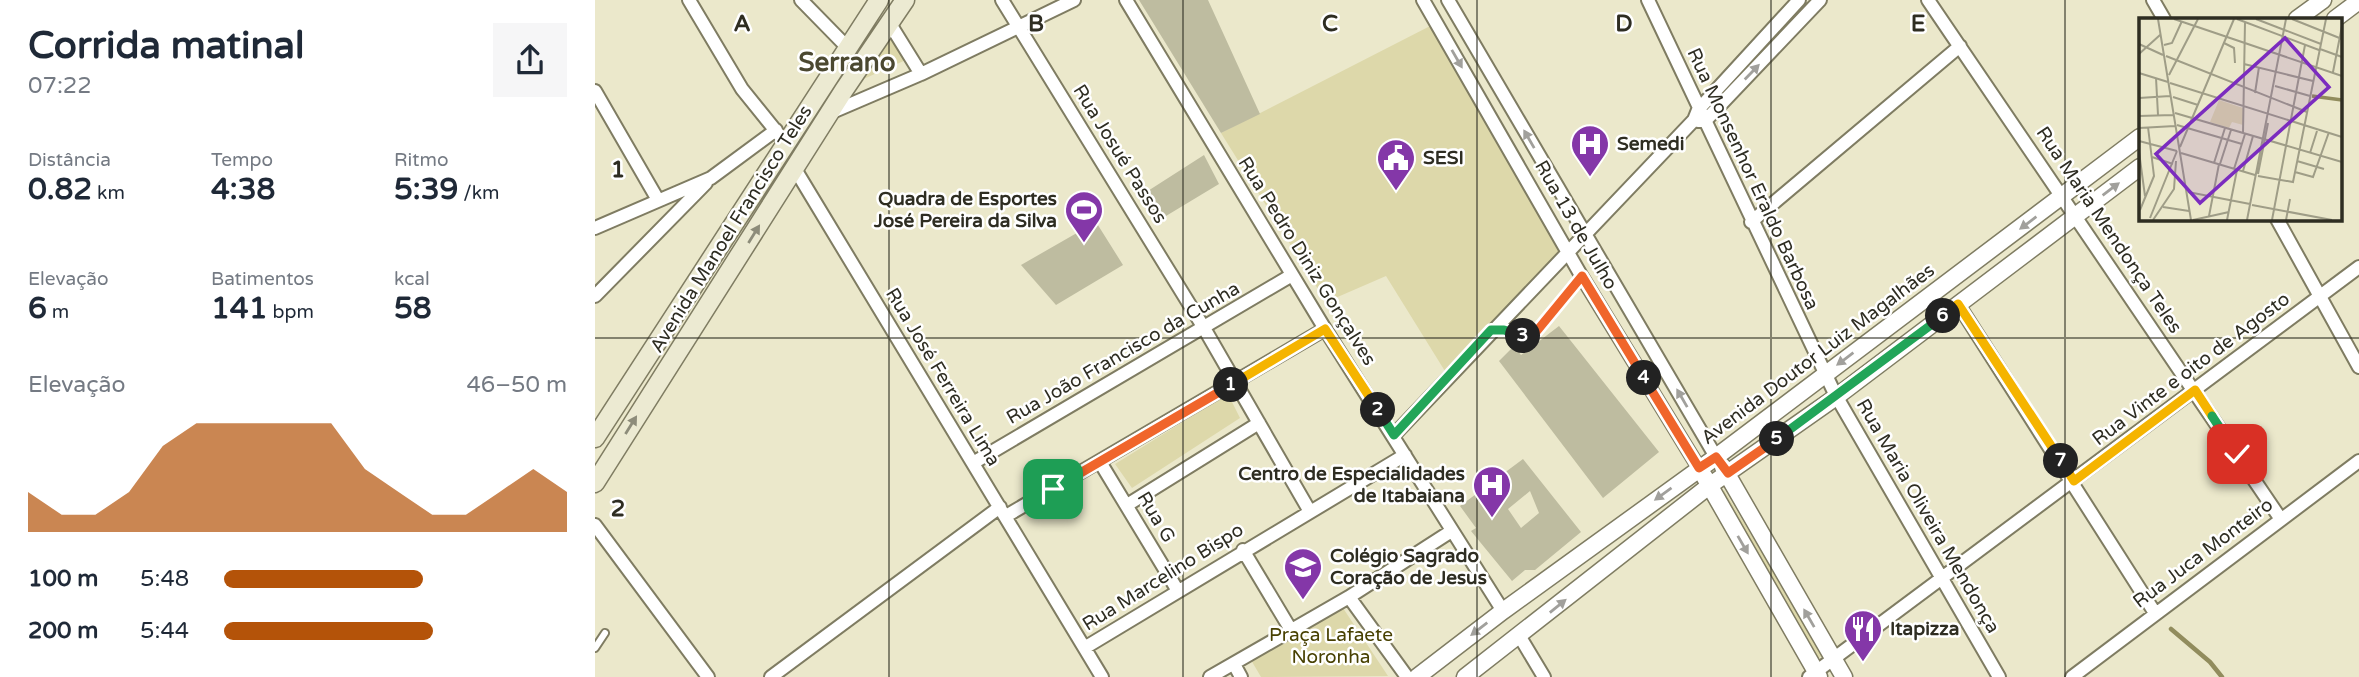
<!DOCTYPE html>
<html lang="pt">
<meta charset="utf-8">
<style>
:root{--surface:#fff;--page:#f6f6f7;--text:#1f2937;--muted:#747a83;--accent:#b45309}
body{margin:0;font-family:"Varela Round",sans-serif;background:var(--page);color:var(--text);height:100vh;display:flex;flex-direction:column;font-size:26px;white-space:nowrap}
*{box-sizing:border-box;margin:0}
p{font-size:23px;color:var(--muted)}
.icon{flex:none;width:38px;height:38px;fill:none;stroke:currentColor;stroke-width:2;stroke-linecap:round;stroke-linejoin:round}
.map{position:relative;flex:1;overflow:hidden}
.panel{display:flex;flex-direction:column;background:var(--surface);width:595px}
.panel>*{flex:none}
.pin{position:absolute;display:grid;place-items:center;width:60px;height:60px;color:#fff;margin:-30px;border-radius:14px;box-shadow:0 4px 10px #0006}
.km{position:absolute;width:35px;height:35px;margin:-18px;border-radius:50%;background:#222;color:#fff;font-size:19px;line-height:35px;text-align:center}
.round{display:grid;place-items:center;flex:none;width:74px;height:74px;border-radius:0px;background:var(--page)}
.headline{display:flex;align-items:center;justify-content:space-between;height:119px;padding:0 28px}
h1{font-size:38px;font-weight:800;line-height:52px}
.figures{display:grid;grid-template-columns:repeat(3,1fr);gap:10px;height:119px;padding:7px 28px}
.figures div{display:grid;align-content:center}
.figures b{font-size:30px;font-weight:800}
.figures small{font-size:19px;font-weight:400}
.figures p{font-size:19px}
.chart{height:196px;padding:14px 28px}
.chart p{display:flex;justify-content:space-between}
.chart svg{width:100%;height:126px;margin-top:7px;fill:var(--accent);opacity:.7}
ul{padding:0 28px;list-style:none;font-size:23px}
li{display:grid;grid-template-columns:112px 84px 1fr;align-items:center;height:52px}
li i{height:18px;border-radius:9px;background:var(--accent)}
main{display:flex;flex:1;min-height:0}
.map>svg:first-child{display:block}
.green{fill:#ddd8aa}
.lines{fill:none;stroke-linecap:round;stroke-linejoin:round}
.stream{stroke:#918c5d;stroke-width:4.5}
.building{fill:#bebca0;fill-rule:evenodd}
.service-casing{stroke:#7f7c62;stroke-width:10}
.minor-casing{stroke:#7f7c62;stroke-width:16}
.tertiary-casing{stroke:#7f7c62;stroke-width:19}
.secondary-casing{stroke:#7f7c62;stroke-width:21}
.service{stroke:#fff;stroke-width:6}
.minor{stroke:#fff;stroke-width:12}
.tertiary{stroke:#fff;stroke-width:16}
.secondary{stroke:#ecead2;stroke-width:18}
.oneway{fill:#a1a09c}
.oneway2{fill:#8d8c7a}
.split-1-casing{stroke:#fff;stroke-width:14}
.split-2-casing{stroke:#fff;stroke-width:14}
.split-3-casing{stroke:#fff;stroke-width:14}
.split-4-casing{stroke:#fff;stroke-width:14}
.split-5-casing{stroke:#fff;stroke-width:14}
.split-6-casing{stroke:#fff;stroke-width:14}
.split-7-casing{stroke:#fff;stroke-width:14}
.split-8-casing{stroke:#fff;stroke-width:14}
.split-9-casing{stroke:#fff;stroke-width:14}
.split-1{stroke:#f0652b;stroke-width:9}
.split-2{stroke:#f5b400;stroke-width:9}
.split-3{stroke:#22a559;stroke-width:9}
.split-4{stroke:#f0652b;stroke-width:9}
.split-5{stroke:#f0652b;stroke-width:9}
.split-6{stroke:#22a559;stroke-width:9}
.split-7{stroke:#f5b400;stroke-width:9}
.split-8{stroke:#f5b400;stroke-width:9}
.split-9{stroke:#22a559;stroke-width:9}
.grid{fill:none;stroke:#2e2d22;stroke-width:2;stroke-opacity:0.55}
.labels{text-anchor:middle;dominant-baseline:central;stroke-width:5;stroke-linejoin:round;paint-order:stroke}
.poi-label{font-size:19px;font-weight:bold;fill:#2e2d22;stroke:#fff;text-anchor:start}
.street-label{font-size:19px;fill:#2e2d22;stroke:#fff}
.park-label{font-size:19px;fill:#484102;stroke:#fff}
.district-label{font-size:26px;font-weight:bold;fill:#4b4830;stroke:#fff}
.inset-river{fill:none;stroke:#918c5d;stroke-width:3.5}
.inset-road{fill:none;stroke:#9f9d87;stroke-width:2}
.view{fill:#7b2cbf;fill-opacity:0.15;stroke:#7b2cbf;stroke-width:3.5}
.inset-edge{fill:none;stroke:#2e2d22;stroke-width:3.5}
.grid-label{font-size:23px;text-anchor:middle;font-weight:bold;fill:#2e2d22;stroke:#fff;stroke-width:5;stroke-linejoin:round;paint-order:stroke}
</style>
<main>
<section class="panel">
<div class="headline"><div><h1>Corrida matinal</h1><p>07:22</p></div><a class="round"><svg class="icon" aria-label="share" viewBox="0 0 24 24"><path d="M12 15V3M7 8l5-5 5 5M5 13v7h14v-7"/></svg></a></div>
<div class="figures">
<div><p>Distância</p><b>0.82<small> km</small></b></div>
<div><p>Tempo</p><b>4:38</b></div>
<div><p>Ritmo</p><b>5:39<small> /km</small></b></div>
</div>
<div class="figures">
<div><p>Elevação</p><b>6<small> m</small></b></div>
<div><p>Batimentos</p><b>141<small> bpm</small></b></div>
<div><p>kcal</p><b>58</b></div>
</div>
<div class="chart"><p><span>Elevação</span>46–50 m</p>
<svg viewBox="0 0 160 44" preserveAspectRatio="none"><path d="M0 44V30L10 38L20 38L30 30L40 14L50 6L60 6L70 6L80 6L90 6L100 22L110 30L120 38L130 38L140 30L150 22L160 30V44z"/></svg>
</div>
<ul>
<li><b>100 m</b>5:48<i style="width:58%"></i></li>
<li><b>200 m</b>5:44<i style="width:61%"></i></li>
</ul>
</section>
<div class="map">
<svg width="1764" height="677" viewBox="0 0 1764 677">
<rect width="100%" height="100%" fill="#ebe8cb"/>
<path class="green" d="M841 23 973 251 853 376 791 276 731 302 626 133Z
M288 32 313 59 253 86Z
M633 394 645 418 537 488 520 464Z
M1129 490 1229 655 1222 659 1125 495Z
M746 605 793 676 666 677 656 660Z"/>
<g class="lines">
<path class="stream" d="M1576 629 1615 662 1627 677"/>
</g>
<path class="building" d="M544 0H613L665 114 626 133Z
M609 155 624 184 561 222 545 196Z
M501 222 528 265 461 305 426 265Z
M964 326 1064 452 1008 498 904 361 919 346 926 355Z
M928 459 986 532 940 570H930L917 581 876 531 881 528 865 506ZM935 491 944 513 926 528 913 509Z"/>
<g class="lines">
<defs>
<path id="service" d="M900 330 936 338 987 277
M0 648 10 633"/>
<path id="minor" d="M94 0 147 89 185 136
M206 0 253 48
M407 0 609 328 714 510
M531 0 730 329 908 611
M828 0 987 277 1104 468
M853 0 1121 457
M1053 0 1240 394 1404 677
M1333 0 1685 518
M1558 0 1569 19
M295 24 326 74
M0 91 63 200
M235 113 326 74 479 0
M1103 121H1110L1225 0
M200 169 507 677
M1682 219 1764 367
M1156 222 1365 46
M0 228 116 178 181 130
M0 296 111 183
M1363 304 1560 613
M799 435 1099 120 1103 110 1204 0
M505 462 583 591
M378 463 697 275
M532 505 664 423
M411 516 730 329
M0 525 113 677
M648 550 696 630
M754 597 812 677
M925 637 949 677
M491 647 810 455
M639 664 646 677
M176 677 405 507
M615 677 754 597 855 532
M1214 677 1764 267
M1477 677 1764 461"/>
<path id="tertiary" d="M1702 19 1728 0
M1740 19 1764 1
M1128 467 1249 677
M1109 476 1224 677
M822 677 908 611 1121 457 1545 137
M870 677 1114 486 1241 397 1545 167"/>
<path id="secondary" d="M0 438 284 0
M0 483 249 90 310 0"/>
</defs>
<use href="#service" class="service-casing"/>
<use href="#minor" class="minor-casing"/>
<use href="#tertiary" class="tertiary-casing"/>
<use href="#secondary" class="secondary-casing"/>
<use href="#service" class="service"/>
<use href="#minor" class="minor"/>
<use href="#tertiary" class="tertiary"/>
<use href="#secondary" class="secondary"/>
</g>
<defs><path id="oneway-solid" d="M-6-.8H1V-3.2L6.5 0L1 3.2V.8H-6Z" transform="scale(1.75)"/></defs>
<g class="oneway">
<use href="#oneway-solid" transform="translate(862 59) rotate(60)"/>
<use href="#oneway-solid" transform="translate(1157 72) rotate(-46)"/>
<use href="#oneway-solid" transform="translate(934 139) rotate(-120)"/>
<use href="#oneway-solid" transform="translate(1516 189) rotate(-37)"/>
<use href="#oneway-solid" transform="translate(1433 223) rotate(143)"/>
<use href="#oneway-solid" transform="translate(1250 359) rotate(143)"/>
<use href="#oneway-solid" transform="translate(1087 398) rotate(-120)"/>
<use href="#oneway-solid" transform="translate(1068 494) rotate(144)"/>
<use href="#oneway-solid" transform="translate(1148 545) rotate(60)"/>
<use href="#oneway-solid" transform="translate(963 606) rotate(-39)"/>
<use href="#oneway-solid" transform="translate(1214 618) rotate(-120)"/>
<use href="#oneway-solid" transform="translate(884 629) rotate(142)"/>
</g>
<g class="oneway2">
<use href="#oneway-solid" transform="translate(159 234) rotate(-58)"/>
<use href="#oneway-solid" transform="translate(36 425) rotate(-58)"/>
</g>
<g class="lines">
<defs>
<path id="split-1" d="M458 489 636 385"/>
<path id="split-2" d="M636 385 730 329 783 410"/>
<path id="split-3" d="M783 410 799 435 896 330H909L928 336"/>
<path id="split-4" d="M928 336 936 338 987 276 1049 378"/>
<path id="split-5" d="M1049 378 1104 468 1121 457 1133 473 1182 439"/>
<path id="split-6" d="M1182 439 1348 316"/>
<path id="split-7" d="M1348 316 1363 304 1466 461"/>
<path id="split-8" d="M1466 461 1479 481 1600 390 1617 416"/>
<path id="split-9" d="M1617 416 1642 454"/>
</defs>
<use href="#split-1" class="split-1-casing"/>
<use href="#split-2" class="split-2-casing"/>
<use href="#split-3" class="split-3-casing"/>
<use href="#split-4" class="split-4-casing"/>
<use href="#split-5" class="split-5-casing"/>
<use href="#split-6" class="split-6-casing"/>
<use href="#split-7" class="split-7-casing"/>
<use href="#split-8" class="split-8-casing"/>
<use href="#split-9" class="split-9-casing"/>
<use href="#split-1" class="split-1"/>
<use href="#split-2" class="split-2"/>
<use href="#split-3" class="split-3"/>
<use href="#split-4" class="split-4"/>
<use href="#split-5" class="split-5"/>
<use href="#split-6" class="split-6"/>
<use href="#split-7" class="split-7"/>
<use href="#split-8" class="split-8"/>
<use href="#split-9" class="split-9"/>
</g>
<path class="grid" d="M294 0V677M588 0V677M882 0V677M1176 0V677M1470 0V677M0 338H1764"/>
<defs>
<symbol id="hospital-pin" viewBox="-11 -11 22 30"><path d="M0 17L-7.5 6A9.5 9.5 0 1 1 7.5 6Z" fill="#8437a8" stroke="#fff"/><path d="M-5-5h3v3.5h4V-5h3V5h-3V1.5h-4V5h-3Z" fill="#fff"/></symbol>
<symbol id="civic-pin" viewBox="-11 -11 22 30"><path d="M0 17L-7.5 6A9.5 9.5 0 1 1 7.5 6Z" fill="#8437a8" stroke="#fff"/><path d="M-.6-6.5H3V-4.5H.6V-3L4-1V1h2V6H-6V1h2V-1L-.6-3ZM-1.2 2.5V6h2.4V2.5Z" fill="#fff"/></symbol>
<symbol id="stadium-pin" viewBox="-11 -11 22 30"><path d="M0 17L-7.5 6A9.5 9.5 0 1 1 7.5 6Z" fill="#8437a8" stroke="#fff"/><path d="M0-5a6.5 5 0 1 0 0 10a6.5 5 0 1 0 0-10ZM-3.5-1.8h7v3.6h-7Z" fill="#fff"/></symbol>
<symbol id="school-pin" viewBox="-11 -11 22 30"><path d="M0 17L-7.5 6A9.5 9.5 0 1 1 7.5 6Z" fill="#8437a8" stroke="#fff"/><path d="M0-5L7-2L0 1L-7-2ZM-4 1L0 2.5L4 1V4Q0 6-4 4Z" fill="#fff"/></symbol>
<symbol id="restaurant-pin" viewBox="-11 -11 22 30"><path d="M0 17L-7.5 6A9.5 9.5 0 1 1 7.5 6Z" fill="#8437a8" stroke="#fff"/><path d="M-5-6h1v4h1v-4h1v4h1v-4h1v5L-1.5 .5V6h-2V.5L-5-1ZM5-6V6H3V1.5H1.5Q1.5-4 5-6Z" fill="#fff"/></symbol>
</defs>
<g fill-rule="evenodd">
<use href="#hospital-pin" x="973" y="122" width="44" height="60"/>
<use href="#civic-pin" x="779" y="136" width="44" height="60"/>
<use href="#stadium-pin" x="467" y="188" width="44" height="60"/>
<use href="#hospital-pin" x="875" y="463" width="44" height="60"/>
<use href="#school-pin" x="686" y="545" width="44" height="60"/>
<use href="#restaurant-pin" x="1246" y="607" width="44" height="60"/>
</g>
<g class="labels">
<g class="poi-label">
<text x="1022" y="144">Semedi</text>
<text x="828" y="158">SESI</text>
<text x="462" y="199" text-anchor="end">Quadra de Esportes<tspan x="462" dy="22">José Pereira da Silva</tspan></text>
<text x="870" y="474" text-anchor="end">Centro de Especialidades<tspan x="870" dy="22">de Itabaiana</tspan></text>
<text x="735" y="556">Colégio Sagrado<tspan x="735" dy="22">Coração de Jesus</tspan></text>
<text x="1295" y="629">Itapizza</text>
</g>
<g class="street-label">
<text transform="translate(525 154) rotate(58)">Rua Josué Passos</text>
<text transform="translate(1158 179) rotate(65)">Rua Monsenhor Eraldo Barbosa</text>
<text transform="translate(981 225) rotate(60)">Rua 13 de Julho</text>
<text transform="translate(136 229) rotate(-58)">Avenida Manoel Francisco Teles</text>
<text transform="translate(1514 230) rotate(56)">Rua Maria Mendonça Teles</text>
<text transform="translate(712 261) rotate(58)">Rua Pedro Diniz Gonçalves</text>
<text transform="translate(528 353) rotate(-30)">Rua João Francisco da Cunha</text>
<text transform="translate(1223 354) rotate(-37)">Avenida Doutor Luiz Magalhães</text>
<text transform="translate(1596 369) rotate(-37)">Rua Vinte e oito de Agosto</text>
<text transform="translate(348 377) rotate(59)">Rua José Ferreira Lima</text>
<text transform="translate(1333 516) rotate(60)">Rua Maria Oliveira Mendonça</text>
<text transform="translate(561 517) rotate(59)">Rua G</text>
<text transform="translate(1608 553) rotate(-37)">Rua Juca Monteiro</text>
<text transform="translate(568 577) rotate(-32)">Rua Marcelino Bispo</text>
</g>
<g class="park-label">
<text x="736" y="635">Praça Lafaete<tspan x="736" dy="22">Noronha</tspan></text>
</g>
<g class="district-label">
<text x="252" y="62">Serrano</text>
</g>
</g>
<g transform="translate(1544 18)">
<rect width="203" height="203" fill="#ebe8cb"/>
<path d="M80 82 104 90V107L93 104 90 110 71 104Z" fill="#ddd8aa"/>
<path class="inset-river" d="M173 78 203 82"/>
<path class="inset-road" d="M19 1 52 202M35 1 203 58M98 1 180 32M117 1 182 26M153 1 203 21M85 25 95 30 96 45M0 26 24 37M25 27 33 25 43 3M181 31 203 39M0 36 21 17M27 38 168 94M105 46 174 63M194 54 203 8M0 55 29 64M30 57 59 1M17 60 19 97M31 65 203 119M136 68 171 78M116 75 120 49M34 79 59 87M0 80 31 78M36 95 203 144M0 98 34 97M38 107 103 126M0 110 36 108M104 115 106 4M0 123 38 133M41 129 95 1M0 134 6 178M42 135 116 157M171 135 178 113M13 139 34 146M158 143 185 151M75 145 86 110M81 146 92 112M95 151 106 116M104 153 114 118M156 154 174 159 190 114M119 156 129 105M119 158 154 164 187 1M49 174 111 186M113 187 193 202M24 189 50 193M1 192 15 158 9 109M70 198 80 146M11 200 38 133M14 202 35 171 37 143M54 202 90 194M88 202 98 152M108 202 147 1M133 202 166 27M147 202 151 181"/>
<path class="view" d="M146 20 190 69 61 185 17 136Z"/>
<rect width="203" height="203" class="inset-edge"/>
</g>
<g class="grid-label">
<text x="147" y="31">A</text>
<text x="441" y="31">B</text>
<text x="735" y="31">C</text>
<text x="1029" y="31">D</text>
<text x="1323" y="31">E</text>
<text x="23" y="177">1</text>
<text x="23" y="516">2</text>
</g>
</svg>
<div class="pin" style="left:458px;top:489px;background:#1e9e55"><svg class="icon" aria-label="arrive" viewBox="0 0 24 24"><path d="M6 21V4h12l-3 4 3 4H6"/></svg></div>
<div class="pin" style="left:1642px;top:454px;background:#d93025"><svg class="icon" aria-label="check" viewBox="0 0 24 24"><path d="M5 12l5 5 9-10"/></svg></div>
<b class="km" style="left:636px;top:385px">1</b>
<b class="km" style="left:783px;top:410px">2</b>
<b class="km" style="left:928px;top:336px">3</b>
<b class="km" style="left:1049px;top:378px">4</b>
<b class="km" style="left:1182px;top:439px">5</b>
<b class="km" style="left:1348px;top:316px">6</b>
<b class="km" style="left:1466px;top:461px">7</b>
</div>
</main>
